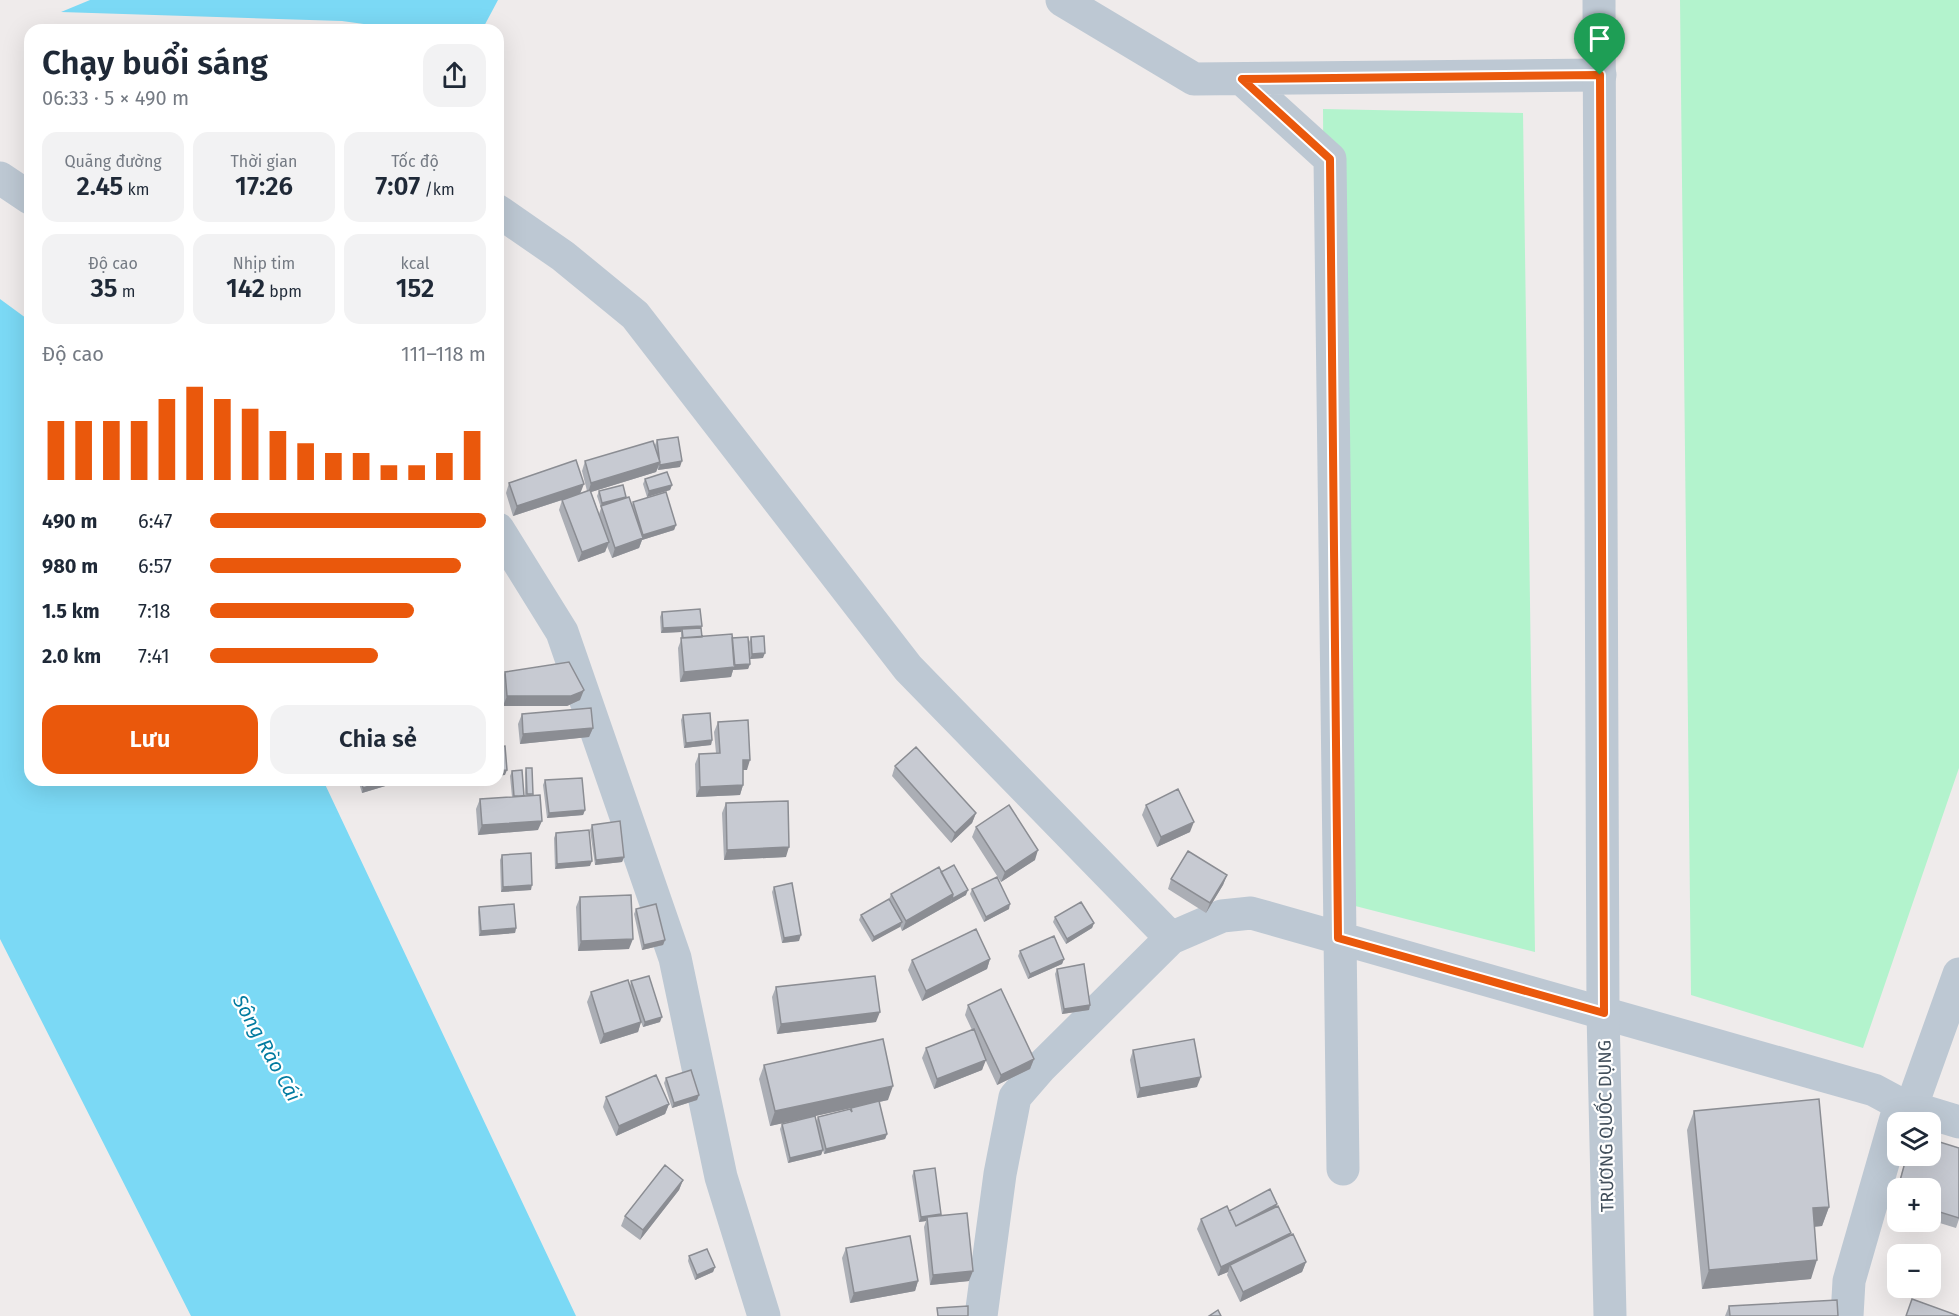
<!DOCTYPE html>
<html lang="vi">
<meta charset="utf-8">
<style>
:root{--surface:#fff;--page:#f2f2f3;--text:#1f2937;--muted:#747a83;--accent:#ea580c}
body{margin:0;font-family:"Fira Sans",sans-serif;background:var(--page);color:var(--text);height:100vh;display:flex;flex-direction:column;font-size:22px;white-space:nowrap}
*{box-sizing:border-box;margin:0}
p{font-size:20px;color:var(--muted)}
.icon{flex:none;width:33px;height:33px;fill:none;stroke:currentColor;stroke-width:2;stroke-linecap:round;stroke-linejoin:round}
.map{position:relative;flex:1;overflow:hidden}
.details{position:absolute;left:24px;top:24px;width:480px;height:762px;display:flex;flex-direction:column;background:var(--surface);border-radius:18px;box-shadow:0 6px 24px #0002}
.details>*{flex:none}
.tools{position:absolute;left:1887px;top:1112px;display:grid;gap:12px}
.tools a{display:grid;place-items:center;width:54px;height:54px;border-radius:12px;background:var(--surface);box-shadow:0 6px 24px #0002;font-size:30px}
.pin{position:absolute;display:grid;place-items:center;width:51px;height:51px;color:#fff;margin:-62px -26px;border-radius:50% 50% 50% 0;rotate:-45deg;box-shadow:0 0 6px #0007}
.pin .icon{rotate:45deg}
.round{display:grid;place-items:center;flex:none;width:63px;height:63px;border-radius:18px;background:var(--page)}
.overview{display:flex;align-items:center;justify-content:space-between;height:102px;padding:0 18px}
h1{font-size:33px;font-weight:600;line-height:45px}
.metrics{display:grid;grid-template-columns:repeat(3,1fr);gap:9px;height:102px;padding:6px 18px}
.metrics div{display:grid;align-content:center;border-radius:15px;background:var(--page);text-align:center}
.metrics b{font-size:26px;font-weight:600}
.metrics small{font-size:16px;font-weight:400}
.metrics p{font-size:16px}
.chart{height:168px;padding:12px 18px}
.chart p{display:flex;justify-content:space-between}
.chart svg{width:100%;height:108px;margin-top:6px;stroke:var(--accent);stroke-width:6}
.primary-button{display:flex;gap:12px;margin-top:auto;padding:12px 18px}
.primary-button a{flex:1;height:69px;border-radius:18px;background:var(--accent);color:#fff;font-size:24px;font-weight:600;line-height:69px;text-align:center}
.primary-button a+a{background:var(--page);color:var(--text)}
ul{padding:0 18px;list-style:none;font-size:20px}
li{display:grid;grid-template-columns:96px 72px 1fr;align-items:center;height:45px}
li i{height:15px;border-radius:8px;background:var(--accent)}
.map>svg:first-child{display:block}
.green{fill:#b3f3cd}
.water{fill:#7bd9f5}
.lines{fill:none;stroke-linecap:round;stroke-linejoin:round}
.minor{stroke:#bdc8d3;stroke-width:33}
.tertiary{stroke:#bdc8d3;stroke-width:33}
.wall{fill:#abaeb5;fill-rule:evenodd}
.shaded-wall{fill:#8b8d93}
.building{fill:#c7cad2;stroke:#8b8d93;stroke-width:1.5}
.route-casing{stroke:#fff;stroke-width:12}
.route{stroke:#ea580c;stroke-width:8}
.labels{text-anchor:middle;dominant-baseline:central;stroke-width:4.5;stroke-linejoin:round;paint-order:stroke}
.street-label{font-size:18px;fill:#424f5b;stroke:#fff}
.water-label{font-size:20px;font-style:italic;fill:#027ba0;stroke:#fff}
</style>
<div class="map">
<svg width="1959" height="1316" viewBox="0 0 1959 1316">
<rect width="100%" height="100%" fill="#efebeb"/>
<path class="green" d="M1680 0H1959V768L1863 1048 1691 995Z
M1323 109 1523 113 1535 952 1328 899Z"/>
<path class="water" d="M90 0H498L482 30H407L342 21 61 12Z
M0 299 30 321V780H323L576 1316H191L0 939Z"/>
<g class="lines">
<path class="minor" d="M1062 0 1194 79 1600 75
M1242 79 1330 159 1343 1169
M0 178 30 198
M498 211 563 256 635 315 908 668 1171 938
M498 529 562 632 675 958 721 1177 764 1316
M1911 1108 1959 974
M981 1316 1000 1174 1015 1097 1041 1067 1171 938 1222 916 1251 913 1874 1090 1900 1104 1959 1122
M1847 1316 1849 1281 1900 1104"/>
<path class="tertiary" d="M1599 0 1603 1013 1610 1316"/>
</g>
<path class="wall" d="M657 440 680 467 658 470V468L656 472 591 492 599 514 601 508 597 496 599 491 626 497 632 505 633 502 676 525 674 530 642 540 639 548 612 558 607 546 605 552 578 562 559 510 562 500 513 516 506 493 509 483 581 493 587 491 582 471 585 461 655 445Z
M645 479 672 485 670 490 647 497 643 484Z
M662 612 701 628 702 637 732 638 750 664 748 669 733 670 731 677 680 682 678 648 681 640V632L661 633 660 617Z
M751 637 763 658 750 659 749 642Z
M505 672 580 700 567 706H503L501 682Z
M522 714 593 728 589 737 520 744 518 724Z
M683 715 712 740 711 745 684 748 681 720Z
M718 722 747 770H743V785L740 795 696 797 695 764 699 754 716 753 714 732Z
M895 766 976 813 972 823 951 843 892 776Z
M526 768 538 830 478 835 476 809 480 799 512 797 510 776 512 771 524 796H525V773Z
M358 780H393L392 784 362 793Z
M545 780 585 810 583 815 547 818 543 785Z
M726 803 786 857 724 860 722 813Z
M1146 805 1190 832 1157 847 1142 815Z
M592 825 624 857 622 862 595 865 590 830Z
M976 827 1035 860 1001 882 972 837Z
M556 833 590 866 555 869 554 838Z
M502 855 531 890 501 892 500 860Z
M941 872 966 895 902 931 900 926 872 942 859 920 861 915 889 899 891 894Z
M1227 875 1223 885 1206 913 1168 889 1171 879Z
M774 887 799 941 782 943 772 892Z
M972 889 1009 909 984 922 970 894Z
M580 897 629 949 578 951 576 907Z
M479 907 516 928 515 933 479 936 478 912Z
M636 909 665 940 663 945 642 950 634 914Z
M1055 917 1094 923 1092 928 1066 944 1053 922Z
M1020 951 1064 959 1062 964 1028 979 1018 956Z
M990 959 987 969 922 1001 908 970 912 960Z
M1057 969 1090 1005 1089 1010 1062 1014 1055 974Z
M631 981 660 1022 643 1027 641 1022 638 1032 600 1044 587 1002 591 992 630 986Z
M776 987 876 1022 777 1034 772 997Z
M968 1005 1034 1059 1030 1069 997 1085 985 1059 982 1070 934 1089 922 1058 926 1048 972 1030 965 1015Z
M1133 1050 1197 1087 1137 1098 1130 1060Z
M764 1065 888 1100 879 1102 887 1134 885 1139 824 1154 823 1150 821 1155 788 1163 780 1129 782 1124 814 1116 770 1126 759 1079ZM851 1108 850 1110 818 1117 816 1122 815 1116Z
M666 1078 699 1095 697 1100 672 1108 664 1083Z
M606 1097 669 1104 665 1114 616 1136 603 1107Z
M1694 1111 1829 1207 1822 1226 1815 1227 1811 1279 1702 1289 1687 1130Z
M1959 1148V1219L1956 1228 1930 1220V1188H1898V1211L1891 1209 1907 1155H1930Z
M914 1171 941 1214 940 1216 969 1281 930 1285 924 1227 926 1221 919 1222 912 1176Z
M683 1180 679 1190 640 1240 621 1226 625 1216Z
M1277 1204 1276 1207 1290 1235 1306 1262 1302 1272 1240 1302 1227 1275 1228 1272 1218 1276 1197 1229 1201 1219 1229 1211Z
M846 1248 918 1281 915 1291 850 1303 842 1258Z
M689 1256 715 1267 713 1272 695 1280 688 1261Z
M1729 1306 1838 1316H1725Z"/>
<path class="shaded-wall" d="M682 461 680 467 658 470 660 465Z
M660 462 656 472 588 493 591 483Z
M584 484 580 494 513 516 517 506Z
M672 485 670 490 647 497 649 491Z
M626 497 624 502 601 506 600 508 602 503Z
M676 525 674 530 642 540 639 548 612 558 615 548 642 539 643 535Z
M609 542 605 552 578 562 582 552Z
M702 626 700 631 682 629 681 632 661 633 663 628Z
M765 653 763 658 750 659 752 654Z
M750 664 748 669 733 670 731 677 680 682 684 672 733 665Z
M584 690 580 700 567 706H503L507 696Z
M593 728 589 737 520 744 523 734Z
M712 740 711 745 684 748 686 743Z
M743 760H750L747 770H739Z
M507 770 505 775 498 776V771Z
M389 780H393L392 784 362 793 363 788Z
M743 785 740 795 696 797 700 787Z
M585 810 583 815 547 818 549 813Z
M976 813 972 823 951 843 955 833Z
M542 821 538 830 478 835 482 825Z
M1194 822 1190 832 1157 847 1161 837Z
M789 847 786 857 724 860 727 850Z
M1038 850 1035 860 1001 882 1005 872Z
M624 857 622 862 595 865 596 860Z
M592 861 590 866 555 869 557 864Z
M1227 875 1223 885 1206 913 1210 903Z
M532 885 531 890 501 892 503 887Z
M968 890 966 895 950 904 952 899Z
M953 894 950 904 902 931 906 921Z
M1010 904 1009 909 984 922 986 917Z
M902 922 900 927 872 942 874 937Z
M1094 923 1092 928 1066 944 1067 939Z
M516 928 515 933 479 936 481 931Z
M801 935 799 941 782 943 784 938Z
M633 939 629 949 578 951 581 941Z
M665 940 663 945 642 950 644 945Z
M990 959 987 969 922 1001 926 991Z
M1064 959 1062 964 1028 979 1030 974Z
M1090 1005 1089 1010 1062 1014 1064 1009Z
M880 1012 876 1022 777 1034 781 1024Z
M662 1017 660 1022 643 1027 645 1022Z
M641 1022 638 1032 600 1044 604 1034Z
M1034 1059 1030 1069 997 1085 1001 1075Z
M986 1060 982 1070 934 1089 937 1079Z
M1201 1077 1197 1087 1137 1098 1140 1088Z
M893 1086 888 1100 770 1126 775 1111Z
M699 1095 697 1100 672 1108 674 1103Z
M669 1104 665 1114 616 1136 619 1126Z
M887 1134 885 1139 824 1154 826 1149Z
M823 1150 821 1155 788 1163 790 1158Z
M683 1180 679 1190 640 1240 643 1230Z
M1277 1204 1275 1209 1235 1227Z
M1829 1207 1822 1226 1806 1227 1813 1208Z
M941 1214 939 1219 927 1217 926 1221 919 1222 921 1217Z
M1291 1233 1288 1243 1230 1265 1228 1272 1218 1276 1221 1267Z
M1817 1260 1811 1279 1702 1289 1709 1270Z
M1306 1262 1302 1272 1240 1302 1243 1292Z
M715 1267 713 1272 695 1280 697 1275Z
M973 1271 969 1281 930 1285 933 1275Z
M918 1281 915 1291 850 1303 854 1293Z"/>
<path class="building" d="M678 437 682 461 660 465 657 440Z
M653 441 660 462 591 483 585 461Z
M576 460 584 484 517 506 509 483Z
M667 472 672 485 649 491 645 479Z
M623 485 626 497 602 503 599 491Z
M590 490 609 542 582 552 562 500Z
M666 492 676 525 643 535 633 502Z
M629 497 643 538 615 548 601 506Z
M700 609 702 626 663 628 662 612Z
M701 628 702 637 683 638 682 629Z
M732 634 735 667 684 672 681 638Z
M764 636 765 653 752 654 751 637Z
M748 637 750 664 734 665 732 638Z
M569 662 584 690 581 692 571 696H507L505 672Z
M498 696 500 712H498Z
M591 708 593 728 523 734 522 714Z
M710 713 712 740 686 743 683 715Z
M748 720 750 760H743V785L700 787 699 754 720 753 718 722Z
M505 746 507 770 498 771V747Z
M916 747 976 813 955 833 895 766Z
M526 768H532L533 794H527Z
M522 770 524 796H514L512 771Z
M582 778 585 810 549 813 545 780Z
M361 780H389L363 788Z
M1178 789 1194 822 1161 837 1146 805Z
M540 795 542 821 482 825 480 799Z
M788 801 789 847 727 850 726 803Z
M1009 805 1038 850 1005 872 976 827Z
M620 821 624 857 596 860 592 825Z
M589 830 592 861 557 864 556 833Z
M1188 851 1227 875 1210 903 1171 879Z
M531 853 532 885 503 887 502 855Z
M954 865 968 890 952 899 953 894 941 872Z
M939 867 953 894 906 921 891 894Z
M997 877 1010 904 986 917 972 889Z
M792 883 801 935 784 938 774 887Z
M631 895 633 939 581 941 580 897Z
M889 899 902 922 874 937 861 915Z
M1081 902 1094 923 1067 939 1055 917Z
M514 904 516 928 481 931 479 907Z
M656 904 665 940 644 945 636 909Z
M976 929 990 959 926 991 912 960Z
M1054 936 1064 959 1030 974 1020 951Z
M1084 964 1090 1005 1064 1009 1057 969Z
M649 976 662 1017 645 1022 631 981Z
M875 976 880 1012 781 1024 776 987Z
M628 980 641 1022 604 1034 591 992Z
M1001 989 1034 1059 1001 1075 968 1005Z
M974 1029 986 1060 937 1079 926 1048Z
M883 1039 893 1086 775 1111 764 1065Z
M1194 1039 1201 1077 1140 1088 1133 1050Z
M691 1070 699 1095 674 1103 666 1078Z
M656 1075 669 1104 619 1126 606 1097Z
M1819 1099 1829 1207 1813 1208 1817 1260 1709 1270 1694 1111Z
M879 1101 887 1134 826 1149 818 1117 850 1109 852 1112 851 1108Z
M815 1116 823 1150 790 1158 782 1124Z
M1930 1139 1959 1148V1218L1930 1209V1188H1898L1907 1155H1930Z
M665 1165 683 1180 643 1230 625 1216Z
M935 1168 941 1214 921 1217 914 1171Z
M1270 1189 1277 1204 1236 1226 1229 1211Z
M1898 1189V1200L1895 1199Z
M1227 1206 1236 1226 1278 1206 1291 1233 1221 1267 1201 1219Z
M967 1213 973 1271 933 1275 927 1217Z
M1293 1234 1306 1262 1243 1292 1230 1265Z
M910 1236 918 1281 854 1293 846 1248Z
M707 1249 715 1267 697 1275 689 1256Z
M1912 1299 1959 1316H1906Z
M1837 1300 1838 1316H1730L1729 1306Z
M968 1306V1316H938L937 1308Z
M1218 1310 1221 1316H1209Z"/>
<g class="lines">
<defs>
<path id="route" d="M1600 75 1604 1013 1338 938 1330 159 1242 79Z"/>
</defs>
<use href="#route" class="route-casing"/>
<use href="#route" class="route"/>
</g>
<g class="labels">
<g class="street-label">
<text transform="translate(1606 1126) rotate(-91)">TRƯƠNG QUỐC DỤNG</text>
</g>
<g class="water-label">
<text transform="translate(267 1048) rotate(61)">Sông Rào Cái</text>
</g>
</g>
</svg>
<div class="tools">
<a><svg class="icon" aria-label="layers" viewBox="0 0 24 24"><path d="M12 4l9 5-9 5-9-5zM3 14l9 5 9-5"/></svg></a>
<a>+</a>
<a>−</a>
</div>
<div class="pin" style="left:1600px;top:75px;background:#1e9e55"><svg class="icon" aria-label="arrive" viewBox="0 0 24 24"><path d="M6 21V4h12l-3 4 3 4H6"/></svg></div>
<section class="details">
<div class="overview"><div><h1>Chạy buổi sáng</h1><p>06:33 · 5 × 490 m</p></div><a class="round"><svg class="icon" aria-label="share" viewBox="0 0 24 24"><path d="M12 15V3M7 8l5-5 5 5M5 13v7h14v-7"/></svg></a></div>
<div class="metrics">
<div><p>Quãng đường</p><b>2.45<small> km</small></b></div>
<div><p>Thời gian</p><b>17:26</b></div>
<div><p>Tốc độ</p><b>7:07<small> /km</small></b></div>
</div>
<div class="metrics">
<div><p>Độ cao</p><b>35<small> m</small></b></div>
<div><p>Nhịp tim</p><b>142<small> bpm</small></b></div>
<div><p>kcal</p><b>152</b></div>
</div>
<div class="chart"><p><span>Độ cao</span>111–118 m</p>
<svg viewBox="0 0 160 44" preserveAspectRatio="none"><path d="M5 44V20M15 44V20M25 44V20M35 44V20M45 44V11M55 44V6M65 44V11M75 44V15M85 44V24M95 44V29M105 44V33M115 44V33M125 44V38M135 44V38M145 44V33M155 44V24"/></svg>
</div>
<ul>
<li><b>490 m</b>6:47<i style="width:100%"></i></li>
<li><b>980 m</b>6:57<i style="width:91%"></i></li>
<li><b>1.5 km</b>7:18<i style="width:74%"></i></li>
<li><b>2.0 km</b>7:41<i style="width:61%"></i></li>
</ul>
<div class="primary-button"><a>Lưu</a><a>Chia sẻ</a></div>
</section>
</div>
